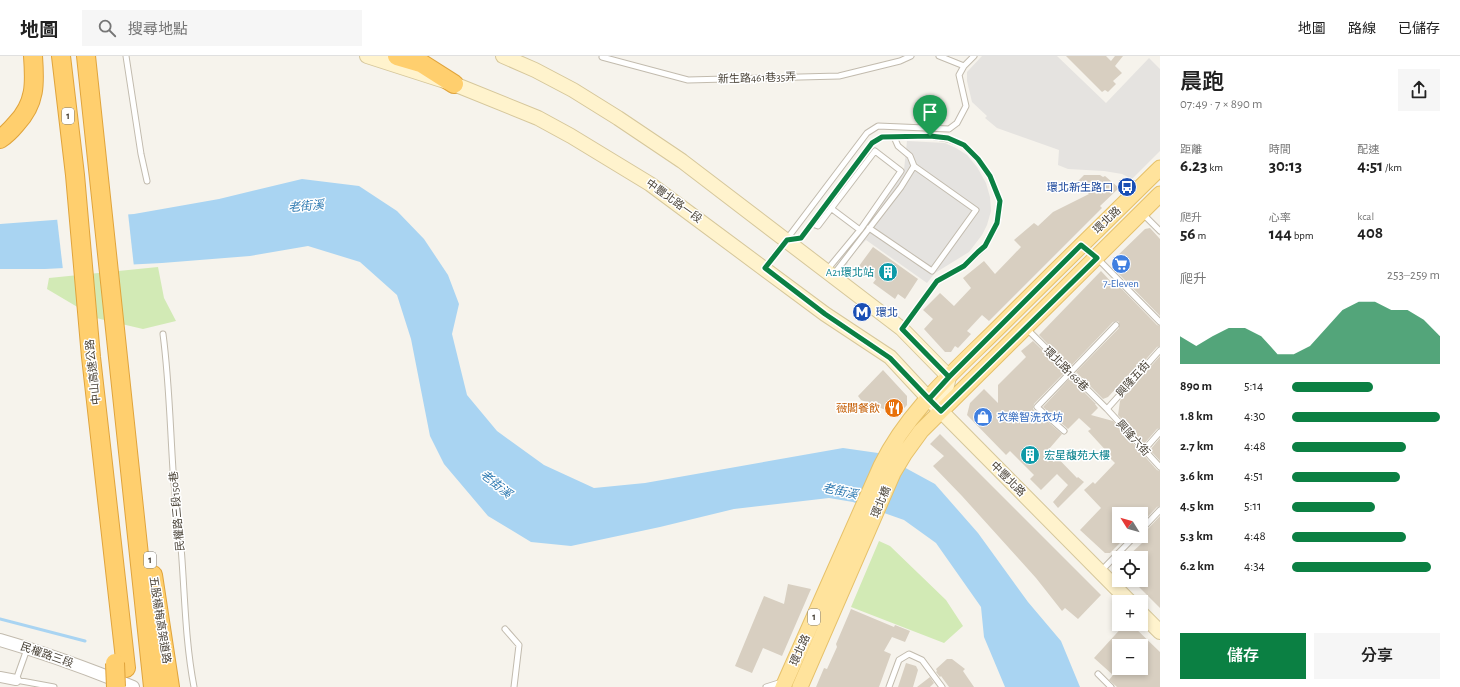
<!DOCTYPE html>
<html lang="zh-TW">
<meta charset="utf-8">
<style>
:root{--surface:#fff;--page:#f6f6f6;--text:#222;--muted:#767676;--line:#e0e0e0;--accent:#0b8043}
body{margin:0;font-family:"Alegreya Sans","Noto Sans TC",sans-serif;background:var(--page);color:var(--text);height:100vh;display:flex;flex-direction:column;font-size:15px;white-space:nowrap}
*{box-sizing:border-box;margin:0}
p{font-size:13px;color:var(--muted)}
.icon{flex:none;width:22px;height:22px;fill:none;stroke:currentColor;stroke-width:2;stroke-linecap:round;stroke-linejoin:round}
.map{position:relative;flex:1;overflow:hidden}
.sheet{display:flex;flex-direction:column;background:var(--surface);width:300px}
.sheet>*{flex:none}
.needle{width:26px;rotate:307deg}
.tools{position:absolute;left:1112px;top:451px;display:grid;gap:8px}
.tools a{display:grid;place-items:center;width:36px;height:36px;border-radius:0px;background:var(--surface);box-shadow:0 2px 6px #0003;font-size:20px}
.pin{position:absolute;display:grid;place-items:center;width:34px;height:34px;color:#fff;margin:-41px -17px;border-radius:50% 50% 50% 0;rotate:-45deg;box-shadow:0 0 4px #0007}
.pin .icon{rotate:45deg}
.round{display:grid;place-items:center;flex:none;width:42px;height:42px;border-radius:0px;background:var(--page)}
.summary{display:flex;align-items:center;justify-content:space-between;height:68px;padding:0 20px}
h1{font-size:22px;font-weight:600;line-height:30px}
.metrics{display:grid;grid-template-columns:repeat(3,1fr);gap:6px;height:68px;padding:4px 20px}
.metrics div{display:grid;align-content:center}
.metrics b{font-size:17px;font-weight:600}
.metrics small{font-size:11px;font-weight:400}
.metrics p{font-size:11px}
.chart{height:112px;padding:8px 20px}
.chart p{display:flex;justify-content:space-between}
.chart svg{width:100%;height:72px;margin-top:4px;fill:var(--accent);opacity:.7}
.cta{display:flex;gap:8px;margin-top:auto;padding:8px 20px}
.cta a{flex:1;height:46px;border-radius:0px;background:var(--accent);color:#fff;font-size:16px;font-weight:600;line-height:46px;text-align:center}
.cta a+a{background:var(--page);color:var(--text)}
ul{padding:0 20px;list-style:none;font-size:13px}
li{display:grid;grid-template-columns:64px 48px 1fr;align-items:center;height:30px}
li i{height:10px;border-radius:5px;background:var(--accent)}
header{display:flex;align-items:center;gap:24px;box-sizing:border-box;height:56px;padding:0 20px;background:var(--surface);border-bottom:1px solid var(--line)}
header strong{font-size:19px}
nav{display:flex;gap:22px;margin-inline-start:auto;font-size:14px}
.search{width:280px;height:36px;background:var(--page);display:flex;align-items:center;gap:10px;box-sizing:border-box;padding:0 14px;border-radius:0px;color:var(--muted);font-size:15px}
main{display:flex;flex:1;min-height:0}
.map>svg:first-child{display:block}
.green{fill:#d2eab5}
.parking{fill:#e5e3e0}
.water{fill:#a9d4f2}
.pier{fill:#f6f3ec}
.lines{fill:none;stroke-linecap:round;stroke-linejoin:round}
.stream{stroke:#a9d4f2;stroke-width:3}
.building{fill:#d8cfc1;fill-rule:evenodd}
.service-casing{stroke:#c2bbae;stroke-width:7}
.minor-casing{stroke:#c2bbae;stroke-width:12}
.tertiary-casing{stroke:#c2bbae;stroke-width:14}
.secondary-casing{stroke:#d6c79b;stroke-width:16}
.primary-casing{stroke:#e6c16a;stroke-width:17}
.motorway-casing{stroke:#e0a43c;stroke-width:20}
.service{stroke:#fff;stroke-width:5}
.minor{stroke:#fff;stroke-width:10}
.tertiary{stroke:#fff;stroke-width:12}
.secondary{stroke:#fff3cd;stroke-width:14}
.primary{stroke:#ffe39c;stroke-width:15}
.motorway{stroke:#ffcf6e;stroke-width:18}
.motorway-bridge-casing{stroke:#e0a43c;stroke-width:20;stroke-linecap:butt}
.motorway-bridge{stroke:#ffcf6e;stroke-width:18}
.route-casing{stroke:#fff;stroke-width:8}
.route{stroke:#0b8043;stroke-width:5}
.labels{text-anchor:middle;dominant-baseline:central;stroke-width:3;stroke-linejoin:round;paint-order:stroke}
.shield{fill:#fff;stroke:#817c74;stroke-width:1}
.shield-label{font-size:10px;font-weight:bold;fill:#4b4439}
.street-label{font-size:11px;fill:#4b4439;stroke:#fff}
.transit-label{font-size:11px;fill:#164399;stroke:#fff;text-anchor:end}
.culture-label{font-size:11px;fill:#0d838f;stroke:#fff;text-anchor:end}
.shop-label{font-size:11px;fill:#366cbe;stroke:#fff}
.food-label{font-size:11px;fill:#c56008;stroke:#fff;text-anchor:end}
.water-label{font-size:12px;font-style:italic;fill:#2e7ab2;stroke:#fff}
</style>
<header>
<strong>地圖</strong>
<div class="search"><svg class="icon" aria-label="search" viewBox="0 0 24 24"><circle cx="10" cy="10" r="6"/><path d="M15 15l6 6"/></svg>搜尋地點</div>
<nav><a>地圖</a><a>路線</a><a>已儲存</a></nav>
</header>
<main>
<div class="map">
<svg width="1160" height="631" viewBox="0 0 1160 631">
<rect width="100%" height="100%" fill="#f6f3ec"/>
<path class="green" d="M158 211 164 242 176 265 143 273 96 262 47 233 49 222Z
M879 485 890 490 946 544 963 570 944 587 851 551Z"/>
<path class="parking" d="M982 0H1057L1106 47 1149 2 1160 13V95L1132 123 1122 118 1104 115 1068 113 1058 109 1059 94 997 72 985 62 987 60 972 46 967 25V16Z
M907 85 945 87 956 92 967 99 977 111 986 127 990 141 991 155 987 169 982 179 969 196 935 217 927 227 866 184 849 202 847 209 834 200 839 197 856 176 904 114Z"/>
<path class="water" d="M302 123 359 130 397 155 424 183 448 219 459 248 452 278 467 339 497 375 544 409 594 432 645 427 843 392 878 397 935 428 978 477 1028 546 1061 585 1080 631H1005L984 581 981 551 936 487 904 464 853 446 829 442 734 453 660 471 571 490 531 486 488 460 444 408 430 380 411 283 397 239 360 206 308 190 250 200 162 207 45 213H0V168L134 158 219 143Z"/>
<path class="pier" d="M128 157 134 211 63 214 57 162Z"/>
<g class="lines">
<path class="stream" d="M0 563 85 585"/>
</g>
<path class="building" d="M1066 0H1106L1111 5 1115 0H1123L1115 10 1122 17 1113 25 1116 28 1108 36 1105 34 1102 36Z
M1084 119H1100L1103 121 1105 120 1119 132 1100 150 1102 152 989 265 982 259 967 275 971 278 958 292 955 290 951 296H945L924 273 933 263 923 254 940 237 954 250 971 232 963 222 984 205 995 218 1021 191 1014 184 1034 167 1038 170 1053 156 1089 138 1077 126Z
M1150 172 1160 183V260L1115 214 1114 203 1145 173Z
M873 191 918 223 905 243 898 238 895 243 873 227 876 223 859 210Z
M1101 215 1115 230V226L1157 269 1160 270V290L1157 291 1122 330 1123 325 1108 341 1103 343 1076 316 1119 272V266L1117 265 1113 266 1070 311 1039 279Z
M1033 285 1065 316 1034 348 1033 353 1062 378 1049 393 1077 422 1078 421 1084 426 1058 452 1053 446 1068 429 1057 418 1041 434 1030 423 1034 419 1010 395 1006 399 967 359 970 347 984 333 998 347V329L1026 301 1021 295Z
M1160 300V372L1157 373 1144 388 1118 359 1120 345Z
M883 314 907 340V349L898 359 861 344 858 340Z
M1070 322 1096 348H1095L1098 352 1091 359 1113 365 1157 414 1160 415V450L1157 451 1141 468V458H1119V480H1127L1110 497H1105L1080 474 1101 452 1084 434 1093 426 1095 428 1115 407 1108 400 1110 399 1088 375 1091 373 1079 362 1068 373 1043 351Z
M940 378 1101 539 1078 563 1065 552 1062 555 1036 522 962 440 933 410 944 400 930 388Z
M1160 382V405L1150 394Z
M1160 460V552L1132 524H1141V502H1126L1142 487 1138 483 1139 480H1141V478L1144 477Z
M788 528 811 533 782 600 763 592 752 617 735 610 764 540 784 548Z
M851 553 894 571 895 569 910 575 905 586 892 581 884 595 891 598 879 631H816L824 612 827 613 837 591 836 588Z
M1125 568H1131L1160 596V631H1117L1109 624 1113 619 1094 602ZM1119 590H1141V612H1119Z
M947 603H952L965 613 963 615 974 631H949L941 620 940 621 936 616 937 615 936 613Z
M906 607 916 610 918 614 913 631H898Z
M930 621 934 627 930 631H917Z"/>
<g class="lines">
<defs>
<path id="service" d="M126 0 141 98 147 125
M939 0 964 10
M602 1 688 24 839 20 900 5 911 0
M832 153 860 174
M1142 157 1160 175
M812 168 818 170 875 95 901 115 860 174 827 214
M869 172 932 215 976 154 914 110
M790 184 801 182 872 87 882 81 930 80 948 83 964 89 978 103 990 120 1000 145 997 167 985 190 964 210 937 225 903 272
M1082 190 1097 202 1160 266
M765 212 867 77 878 70 949 73 957 67 966 50 959 19 964 10 974 0
M834 218 901 131 914 110 910 100 898 90 894 81
M1026 272 1107 353 1160 411
M163 278C169 323 170 368 173 414 175 444 180 474 182 504 185 547 186 589 194 631
M1107 353 1160 294
M1064 375 1037 351 1116 269
M1144 394 1160 376
M1141 474 1160 454
M1101 515 1135 480
M505 573 519 589 514 631
M27 593 16 624 54 631
M1098 618 1111 631
M766 631 782 626
M889 631 899 604 909 598 922 604 942 631"/>
<path id="minor" d="M0 621 16 624"/>
<path id="tertiary" d="M0 584C45 597 89 613 133 631"/>
<path id="secondary" d="M367 0 454 28 538 62 571 80 650 128 825 258 890 301 929 343 1130 546
M503 0 535 14 573 34 618 62 682 105 902 273 949 321 941 355
M1141 557 1160 576"/>
<path id="primary" d="M783 631 881 410C908 354 957 313 1000 270 1053 217 1107 164 1160 112
M800 631 893 417 905 397 921 375 1160 138"/>
<path id="motorway" d="M61 0 75 119 91 301 126 612
M86 0 153 631
M397 0 421 7 454 28
M0 83C6 79 11 74 16 68 36 47 35 27 33 0
M153 519 170 631"/>
</defs>
<use href="#service" class="service-casing"/>
<use href="#minor" class="minor-casing"/>
<use href="#tertiary" class="tertiary-casing"/>
<use href="#secondary" class="secondary-casing"/>
<use href="#primary" class="primary-casing"/>
<use href="#motorway" class="motorway-casing"/>
<use href="#service" class="service"/>
<use href="#minor" class="minor"/>
<use href="#tertiary" class="tertiary"/>
<use href="#secondary" class="secondary"/>
<use href="#primary" class="primary"/>
<use href="#motorway" class="motorway"/>
<defs>
<path id="motorway-bridge" d="M115 607 116 631"/>
</defs>
<use href="#motorway-bridge" class="motorway-bridge-casing"/>
<use href="#motorway-bridge" class="motorway-bridge"/>
</g>
<g class="lines">
<defs>
<path id="route" d="M930 80 948 82 964 89 978 103 990 120 1000 145 997 167 985 190 978 196 964 210 937 225 902 273 949 321 929 343 941 355 1097 202 1081 189 949 321 929 343 890 302 825 258 765 212 787 184 801 182 872 87 882 81 930 80"/>
</defs>
<use href="#route" class="route-casing"/>
<use href="#route" class="route"/>
</g>
<defs>
<symbol id="bus-disc" viewBox="-11 -11 22 22"><circle r="9.5" fill="#1a4fb4" stroke="#fff"/><path d="M-5-6H5V4H4V6H2V4H-2V6H-4V4H-5ZM-3.5-4V0h7V-4ZM-3.5 1.2v1.5H-2V1.2ZM2 1.2v1.5H3.5V1.2Z" fill="#fff"/></symbol>
<symbol id="supermarket-disc" viewBox="-11 -11 22 22"><circle r="9.5" fill="#3f7fe0" stroke="#fff"/><path d="M-6-5.5h2.5l.6 2H6L4.5 2H-2.5L-4.4-4H-6ZM-1.5 3.2a1.3 1.3 0 1 0 .1 0ZM3 3.2a1.3 1.3 0 1 0 .1 0Z" fill="#fff"/></symbol>
<symbol id="building-disc" viewBox="-11 -11 22 22"><circle r="9.5" fill="#0f9aa8" stroke="#fff"/><path d="M-4-6H4V6H1V3H-1V6H-4ZM-2.5-4.3h1.7v1.8h-1.7ZM.8-4.3h1.7v1.8H.8ZM-2.5-1h1.7V.8h-1.7ZM.8-1h1.7V.8H.8Z" fill="#fff"/></symbol>
<symbol id="metro-disc" viewBox="-11 -11 22 22"><circle r="9.5" fill="#1a4fb4" stroke="#fff"/><path d="M-5.5 5V-5H-3L0 0L3-5H5.5V5H3V-.5L0 4L-3-.5V5Z" fill="#fff"/></symbol>
<symbol id="restaurant-disc" viewBox="-11 -11 22 22"><circle r="9.5" fill="#e8710a" stroke="#fff"/><path d="M-5-6h1v4h1v-4h1v4h1v-4h1v5L-1.5 .5V6h-2V.5L-5-1ZM5-6V6H3V1.5H1.5Q1.5-4 5-6Z" fill="#fff"/></symbol>
<symbol id="shop-disc" viewBox="-11 -11 22 22"><circle r="9.5" fill="#3f7fe0" stroke="#fff"/><path d="M-5-2.5h2.3a2.7 3.5 0 0 1 5.4 0H5L5.5 6h-11ZM-1.5-2.5h3a1.5 2.3 0 0 0-3 0Z" fill="#fff"/></symbol>
</defs>
<g fill-rule="evenodd">
<use href="#bus-disc" x="1116" y="120" width="22" height="22"/>
<use href="#supermarket-disc" x="1110" y="197" width="22" height="22"/>
<use href="#building-disc" x="877" y="205" width="22" height="22"/>
<use href="#metro-disc" x="851" y="245" width="22" height="22"/>
<use href="#restaurant-disc" x="883" y="341" width="22" height="22"/>
<use href="#shop-disc" x="972" y="350" width="22" height="22"/>
<use href="#building-disc" x="1019" y="388" width="22" height="22"/>
</g>
<g class="labels">
<g class="shield">
<rect x="62" y="52" width="12" height="16" rx="3"/>
<rect x="144" y="496" width="12" height="16" rx="3"/>
<rect x="808" y="553" width="12" height="16" rx="3"/>
</g>
<g class="shield-label">
<text x="68" y="60">1</text>
<text x="150" y="504">1</text>
<text x="814" y="561">1</text>
</g>
<g class="street-label">
<text transform="translate(757 22) rotate(-2)">新生路461巷35弄</text>
<text transform="translate(674 145) rotate(36)">中豐北路一段</text>
<text transform="translate(1107 164) rotate(-44)">環北路</text>
<text transform="translate(1066 313) rotate(45)">環北路168巷</text>
<text transform="translate(93 316) rotate(-96)">中山高速公路</text>
<text transform="translate(1133 323) rotate(-48)">興隆五街</text>
<text transform="translate(1133 382) rotate(48)">興隆六街</text>
<text transform="translate(1008 423) rotate(45)">中豐北路</text>
<text transform="translate(881 446) rotate(-67)">環北橋</text>
<text transform="translate(177 455) rotate(-95)">民權路三段150巷</text>
<text transform="translate(160 564) rotate(81)">五股楊梅高架道路</text>
<text transform="translate(800 594) rotate(-66)">環北路</text>
<text transform="translate(47 599) rotate(19)">民權路三段</text>
</g>
<g class="transit-label">
<text x="1113" y="131">環北新生路口</text>
<text x="876" y="256" text-anchor="start">環北</text>
</g>
<g class="culture-label">
<text x="874" y="216">A21環北站</text>
<text x="1044" y="399" text-anchor="start">宏星馥苑大樓</text>
</g>
<g class="shop-label">
<text x="1121" y="227">7-Eleven</text>
<text x="997" y="361" text-anchor="start">衣樂智洗衣坊</text>
</g>
<g class="food-label">
<text x="880" y="352">薇閣餐飲</text>
</g>
<g class="water-label">
<text transform="translate(306 150) rotate(-5)">老街溪</text>
<text transform="translate(496 428) rotate(39)">老街溪</text>
<text transform="translate(840 435) rotate(12)">老街溪</text>
</g>
</g>
</svg>
<div class="tools">
<a><svg class="needle" viewBox="-14 -14 28 28"><path d="M0-13l5 13h-10z" fill="#e53935"/><path d="M0 13l5-13h-10z" fill="#767676"/></svg></a>
<a><svg class="icon" aria-label="locate" viewBox="0 0 24 24"><circle cx="12" cy="12" r="6"/><path d="M12 2v4M12 18v4M2 12h4M18 12h4"/></svg></a>
<a>+</a>
<a>−</a>
</div>
<div class="pin" style="left:930px;top:80px;background:#1e9e55"><svg class="icon" aria-label="arrive" viewBox="0 0 24 24"><path d="M6 21V4h12l-3 4 3 4H6"/></svg></div>
</div>
<section class="sheet">
<div class="summary"><div><h1>晨跑</h1><p>07:49 · 7 × 890 m</p></div><a class="round"><svg class="icon" aria-label="share" viewBox="0 0 24 24"><path d="M12 15V3M7 8l5-5 5 5M5 13v7h14v-7"/></svg></a></div>
<div class="metrics">
<div><p>距離</p><b>6.23<small> km</small></b></div>
<div><p>時間</p><b>30:13</b></div>
<div><p>配速</p><b>4:51<small> /km</small></b></div>
</div>
<div class="metrics">
<div><p>爬升</p><b>56<small> m</small></b></div>
<div><p>心率</p><b>144<small> bpm</small></b></div>
<div><p>kcal</p><b>408</b></div>
</div>
<div class="chart"><p><span>爬升</span>253–259 m</p>
<svg viewBox="0 0 160 44" preserveAspectRatio="none"><path d="M0 44V27L10 33L20 27L30 22L40 22L50 27L60 38L70 38L80 33L90 22L100 11L110 6L120 6L130 11L140 11L150 17L160 27V44z"/></svg>
</div>
<ul>
<li><b>890 m</b>5:14<i style="width:55%"></i></li>
<li><b>1.8 km</b>4:30<i style="width:100%"></i></li>
<li><b>2.7 km</b>4:48<i style="width:77%"></i></li>
<li><b>3.6 km</b>4:51<i style="width:73%"></i></li>
<li><b>4.5 km</b>5:11<i style="width:56%"></i></li>
<li><b>5.3 km</b>4:48<i style="width:77%"></i></li>
<li><b>6.2 km</b>4:34<i style="width:94%"></i></li>
</ul>
<div class="cta"><a>儲存</a><a>分享</a></div>
</section>
</main>
